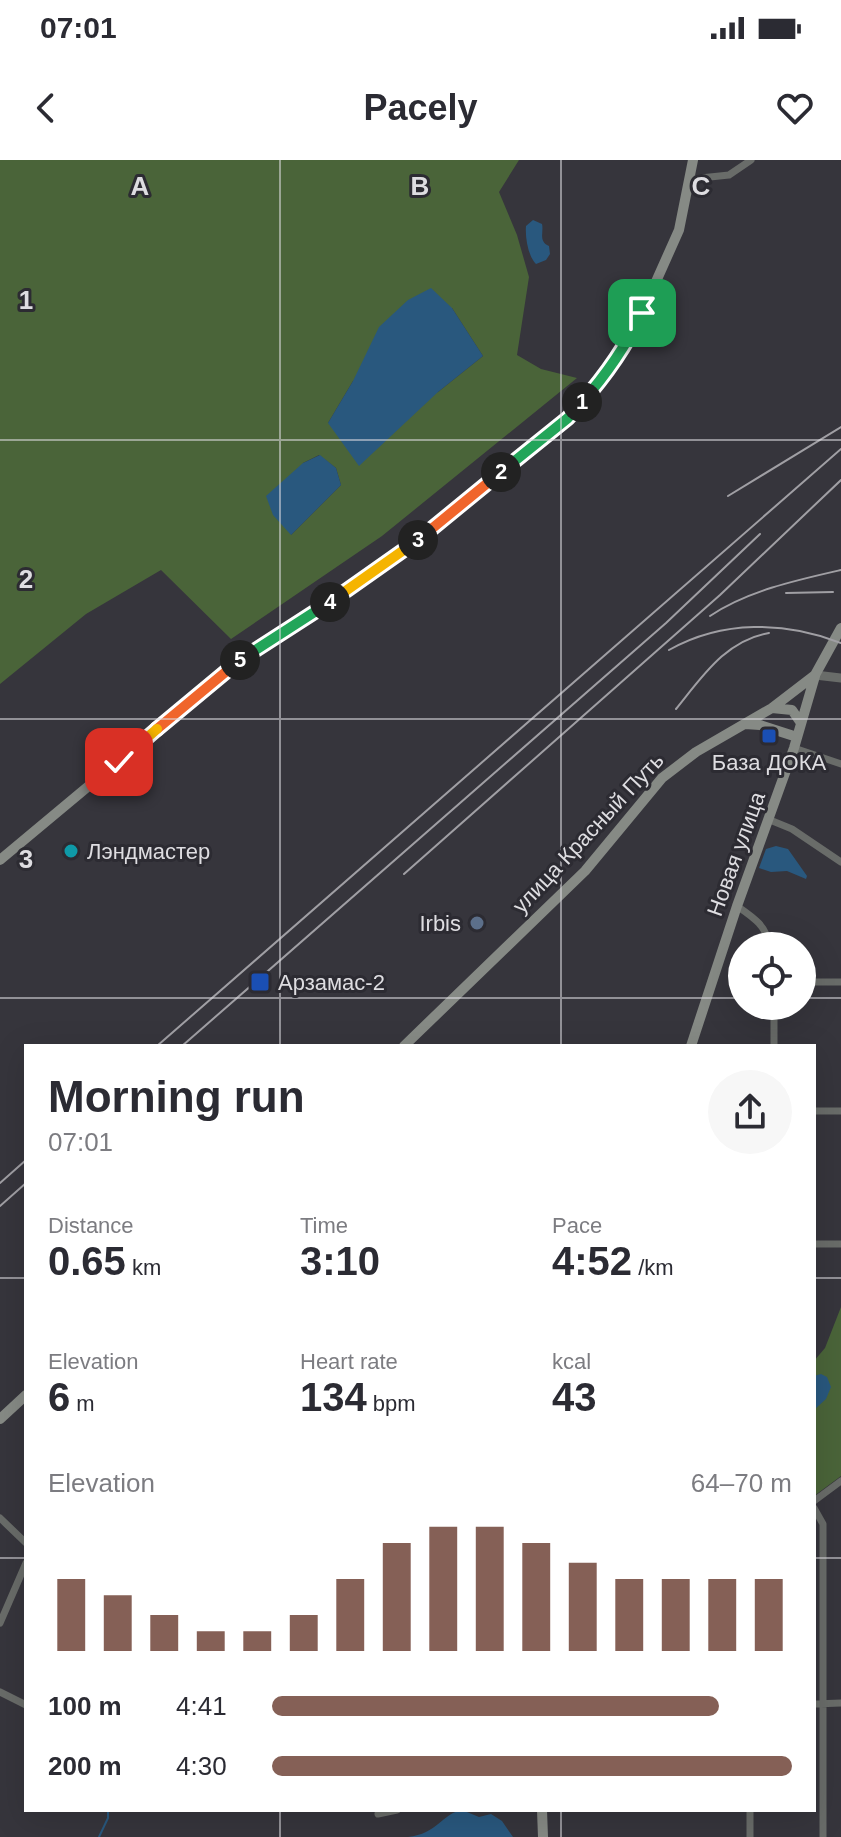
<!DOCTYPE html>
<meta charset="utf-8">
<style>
:root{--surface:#fff;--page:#f7f7f7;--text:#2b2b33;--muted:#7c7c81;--accent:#856056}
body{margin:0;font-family:Helvetica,sans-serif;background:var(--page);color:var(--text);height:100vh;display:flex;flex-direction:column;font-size:30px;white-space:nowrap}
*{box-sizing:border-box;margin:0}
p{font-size:26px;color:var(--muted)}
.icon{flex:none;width:44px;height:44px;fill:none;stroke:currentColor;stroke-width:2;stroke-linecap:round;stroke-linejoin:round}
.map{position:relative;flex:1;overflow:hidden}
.sheet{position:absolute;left:24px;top:884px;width:792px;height:768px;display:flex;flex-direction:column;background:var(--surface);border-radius:0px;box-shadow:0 8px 32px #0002}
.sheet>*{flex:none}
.tools{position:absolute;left:728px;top:772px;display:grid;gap:16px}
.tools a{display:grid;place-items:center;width:88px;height:88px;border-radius:50%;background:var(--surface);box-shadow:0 8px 32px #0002;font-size:40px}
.pin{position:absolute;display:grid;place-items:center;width:68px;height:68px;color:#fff;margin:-34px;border-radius:16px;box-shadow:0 4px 12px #0006}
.km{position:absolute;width:40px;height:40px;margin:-20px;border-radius:50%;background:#222;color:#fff;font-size:22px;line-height:40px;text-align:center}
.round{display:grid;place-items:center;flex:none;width:84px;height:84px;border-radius:42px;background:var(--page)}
.overview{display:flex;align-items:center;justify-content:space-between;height:136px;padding:0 24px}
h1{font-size:44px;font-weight:700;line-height:60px}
.stats{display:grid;grid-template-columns:repeat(3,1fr);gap:12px;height:136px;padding:8px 24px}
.stats div{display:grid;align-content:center}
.stats b{font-size:40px;font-weight:700}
.stats small{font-size:22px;font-weight:400}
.stats p{font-size:22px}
.chart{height:224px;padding:16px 24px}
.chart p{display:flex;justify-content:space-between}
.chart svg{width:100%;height:144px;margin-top:8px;stroke:var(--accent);stroke-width:6}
ul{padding:0 24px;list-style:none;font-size:26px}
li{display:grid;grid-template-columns:128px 96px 1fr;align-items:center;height:60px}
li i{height:20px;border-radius:10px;background:var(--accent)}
.status{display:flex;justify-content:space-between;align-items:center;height:56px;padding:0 40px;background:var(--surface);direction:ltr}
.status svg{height:22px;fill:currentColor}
header{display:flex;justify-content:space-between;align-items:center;height:104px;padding:0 24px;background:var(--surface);font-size:36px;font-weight:700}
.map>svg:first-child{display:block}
.green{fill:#4a6439;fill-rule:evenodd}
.water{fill:#29587e}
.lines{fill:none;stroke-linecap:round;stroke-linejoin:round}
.stream{stroke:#29587e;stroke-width:2}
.minor{stroke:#696c69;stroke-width:7}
.tertiary{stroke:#696c69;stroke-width:9}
.secondary{stroke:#868a85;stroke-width:10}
.rail{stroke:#a09fa4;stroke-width:2}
.split-1-casing{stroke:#fff;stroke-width:16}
.split-2-casing{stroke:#fff;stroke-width:16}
.split-3-casing{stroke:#fff;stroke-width:16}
.split-4-casing{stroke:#fff;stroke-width:16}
.split-5-casing{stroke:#fff;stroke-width:16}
.split-6-casing{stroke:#fff;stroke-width:16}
.split-7-casing{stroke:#fff;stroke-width:16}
.split-1{stroke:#22a559;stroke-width:10}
.split-2{stroke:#22a559;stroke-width:10}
.split-3{stroke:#f0652b;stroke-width:10}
.split-4{stroke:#f5b400;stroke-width:10}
.split-5{stroke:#22a559;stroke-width:10}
.split-6{stroke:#f0652b;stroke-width:10}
.split-7{stroke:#f5b400;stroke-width:10}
.grid{fill:none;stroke:#dedde1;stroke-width:2;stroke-opacity:0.55}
.transit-dot{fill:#1a4fb4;stroke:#2c2b32;stroke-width:3}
.culture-dot{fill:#0f9aa8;stroke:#2c2b32;stroke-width:3}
.service-dot{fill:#5c6f8a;stroke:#2c2b32;stroke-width:3}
.labels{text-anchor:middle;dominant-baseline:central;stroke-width:6;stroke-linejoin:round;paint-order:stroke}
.poi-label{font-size:22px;fill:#dedde1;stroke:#2c2b32;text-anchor:start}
.street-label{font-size:22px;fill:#dedde1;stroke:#2c2b32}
.grid-label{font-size:26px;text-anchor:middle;font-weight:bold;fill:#dedde1;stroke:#2c2b32;stroke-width:6;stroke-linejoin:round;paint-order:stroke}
</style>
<div class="status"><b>07:01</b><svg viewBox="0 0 49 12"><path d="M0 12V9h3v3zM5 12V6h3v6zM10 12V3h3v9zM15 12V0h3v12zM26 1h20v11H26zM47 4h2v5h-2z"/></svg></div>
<header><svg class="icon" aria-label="back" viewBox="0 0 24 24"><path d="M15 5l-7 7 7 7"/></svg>Pacely<svg class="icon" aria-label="heart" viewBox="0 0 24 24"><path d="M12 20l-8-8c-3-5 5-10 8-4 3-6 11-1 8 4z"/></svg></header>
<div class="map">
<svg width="841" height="1677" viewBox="0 0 841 1677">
<rect width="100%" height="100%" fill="#36353c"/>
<path class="green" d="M0 0H519L499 32 517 75 529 117 517 195 541 209 577 218 382 376 231 479 161 410 86 454 0 524ZM452 148 483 196 438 232 328 263 353 221ZM319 295 336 308 341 325 291 375 303 303Z
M841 1147V1316L814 1336V1201L825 1188Z"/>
<path class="water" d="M533 60 542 64C544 72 538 81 549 86L550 94 546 100 536 104C528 96 525 77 526 66Z
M431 128 452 148 483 196 438 232 359 306 328 263 353 221 379 167 408 140Z
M320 295 336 308 341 325 291 375 273 355 266 336 303 303Z
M776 686 788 689 807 716 806 719 787 711 771 712 759 708 766 689Z
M821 1214 827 1217 831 1227 826 1239 814 1250V1216Z
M462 1650 479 1657 491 1654 502 1661 513 1677H408C437 1674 443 1653 462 1650Z"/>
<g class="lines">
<path class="stream" d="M99 1677 108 1658V1650"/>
<path class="minor" d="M691 19 729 15 751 0
M794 588 841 604
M770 660 792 669 841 702
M737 746C753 757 767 766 769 786
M802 822H841
M774 846V886
M814 951H841
M814 1084H841
M814 1341 841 1321
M814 1348 823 1364V1677
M0 1358 26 1383
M0 1463 26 1403
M0 1532 26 1545
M814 1544 841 1543
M378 1654 397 1650
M750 1677V1650"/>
<path class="tertiary" d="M815 515 841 518"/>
<path class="secondary" d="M772 548 792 550 801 563
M745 564 760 565 797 577
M0 700 242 498 342 435 411 385 568 258 602 220 628 181 642 153 679 70 693 0
M404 886 585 711 662 618 696 592 772 548 815 515 841 468
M691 886 737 746 794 588 815 516
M0 1259 26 1235
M542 1650 543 1677"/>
<path class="rail" d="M728 336 841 267
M786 433 833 432
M710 456C747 431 797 420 841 410
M669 490C722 460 785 461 841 483
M676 549C702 517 726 480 769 473
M404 714 720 435 841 320
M157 886 841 289
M182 886 666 463 760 374
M0 1023 26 1000
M0 1046 26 1023"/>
</g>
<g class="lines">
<defs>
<path id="split-1" d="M582 242C606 215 626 186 642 153"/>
<path id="split-2" d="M501 312 568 258 582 242"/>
<path id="split-3" d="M418 380 501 312"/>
<path id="split-4" d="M330 442 418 380"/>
<path id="split-5" d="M240 500 330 442"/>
<path id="split-6" d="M157 569 240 500"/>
<path id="split-7" d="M119 602 157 569"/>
</defs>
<use href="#split-1" class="split-1-casing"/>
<use href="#split-2" class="split-2-casing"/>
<use href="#split-3" class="split-3-casing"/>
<use href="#split-4" class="split-4-casing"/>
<use href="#split-5" class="split-5-casing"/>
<use href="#split-6" class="split-6-casing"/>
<use href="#split-7" class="split-7-casing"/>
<use href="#split-1" class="split-1"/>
<use href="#split-2" class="split-2"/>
<use href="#split-3" class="split-3"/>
<use href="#split-4" class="split-4"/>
<use href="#split-5" class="split-5"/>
<use href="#split-6" class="split-6"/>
<use href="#split-7" class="split-7"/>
</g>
<path class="grid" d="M280 0V886M561 0V886M0 280H841M0 559H841M0 838H742M802 838H841M0 1118H26M814 1118H841M0 1398H26M814 1398H841M280 1650V1677M561 1650V1677"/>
<g class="transit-dot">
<rect x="761" y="568" width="16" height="16" rx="4"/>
<rect x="250" y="812" width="20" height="20" rx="4"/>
</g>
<circle class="culture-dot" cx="71" cy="691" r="8"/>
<circle class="service-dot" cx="477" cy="763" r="8"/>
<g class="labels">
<g class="poi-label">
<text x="769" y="602" text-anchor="middle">База ДОКА</text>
<text x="87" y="691">Лэндмастер</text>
<text x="461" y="763" text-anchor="end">Irbis</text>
<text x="278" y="822">Арзамас-2</text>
</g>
<g class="street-label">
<text transform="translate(588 673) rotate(-47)">улица Красный Путь</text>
<text transform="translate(736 694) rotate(-70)">Новая улица</text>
</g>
</g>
<g class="grid-label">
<text x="140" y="35">A</text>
<text x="420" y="35">B</text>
<text x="701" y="35">C</text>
<text x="26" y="149">1</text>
<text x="26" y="428">2</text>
<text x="26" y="708">3</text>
</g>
</svg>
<div class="tools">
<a><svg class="icon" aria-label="locate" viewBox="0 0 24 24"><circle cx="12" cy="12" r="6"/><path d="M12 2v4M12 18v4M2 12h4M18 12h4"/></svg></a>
</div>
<div class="pin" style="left:642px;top:153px;background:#1e9e55"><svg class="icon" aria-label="arrive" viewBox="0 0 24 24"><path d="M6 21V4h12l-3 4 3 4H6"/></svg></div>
<div class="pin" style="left:119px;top:602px;background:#d93025"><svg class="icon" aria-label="check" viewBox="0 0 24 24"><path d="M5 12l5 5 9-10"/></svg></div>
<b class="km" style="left:582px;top:242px">1</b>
<b class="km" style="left:501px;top:312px">2</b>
<b class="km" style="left:418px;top:380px">3</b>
<b class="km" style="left:330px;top:442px">4</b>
<b class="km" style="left:240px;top:500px">5</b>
<section class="sheet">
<div class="overview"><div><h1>Morning run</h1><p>07:01</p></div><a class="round"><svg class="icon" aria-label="share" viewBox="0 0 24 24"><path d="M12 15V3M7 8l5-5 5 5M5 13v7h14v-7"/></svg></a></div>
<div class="stats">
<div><p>Distance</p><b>0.65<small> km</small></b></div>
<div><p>Time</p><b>3:10</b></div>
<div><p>Pace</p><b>4:52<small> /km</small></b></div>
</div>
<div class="stats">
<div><p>Elevation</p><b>6<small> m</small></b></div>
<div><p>Heart rate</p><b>134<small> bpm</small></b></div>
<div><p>kcal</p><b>43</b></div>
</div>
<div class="chart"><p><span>Elevation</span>64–70 m</p>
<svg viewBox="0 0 160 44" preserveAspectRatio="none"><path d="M5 44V22M15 44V27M25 44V33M35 44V38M45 44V38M55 44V33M65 44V22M75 44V11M85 44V6M95 44V6M105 44V11M115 44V17M125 44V22M135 44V22M145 44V22M155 44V22"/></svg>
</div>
<ul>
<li><b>100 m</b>4:41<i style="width:86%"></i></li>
<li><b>200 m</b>4:30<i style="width:100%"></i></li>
</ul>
</section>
</div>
